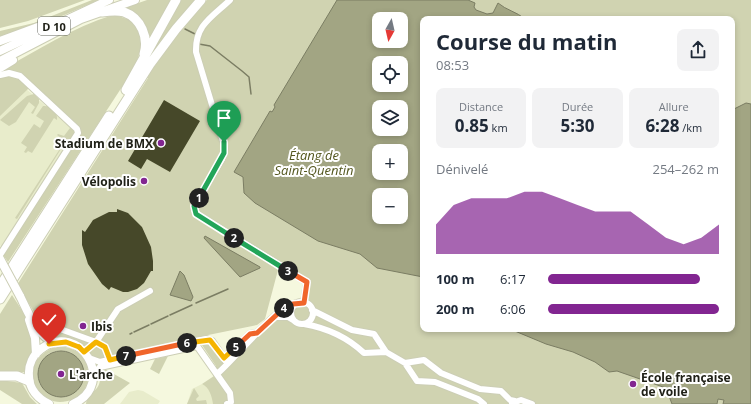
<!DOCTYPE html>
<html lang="fr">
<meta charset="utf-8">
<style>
:root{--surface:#fff;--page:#f2f2f3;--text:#1f2937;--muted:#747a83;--accent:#822591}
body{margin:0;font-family:"Open Sans",sans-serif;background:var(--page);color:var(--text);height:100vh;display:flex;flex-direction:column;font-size:15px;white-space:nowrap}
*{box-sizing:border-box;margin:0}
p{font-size:13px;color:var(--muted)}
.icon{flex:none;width:22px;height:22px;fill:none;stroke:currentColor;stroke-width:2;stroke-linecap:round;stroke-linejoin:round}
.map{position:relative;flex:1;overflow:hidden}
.panel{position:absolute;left:420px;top:16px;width:315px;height:316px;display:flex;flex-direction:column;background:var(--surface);border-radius:8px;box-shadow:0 2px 6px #0003}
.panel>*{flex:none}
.needle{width:26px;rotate:188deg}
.controls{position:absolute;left:372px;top:12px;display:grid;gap:8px}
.controls a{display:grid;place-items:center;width:36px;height:36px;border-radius:8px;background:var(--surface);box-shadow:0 2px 6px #0003;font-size:20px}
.pin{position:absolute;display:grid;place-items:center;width:34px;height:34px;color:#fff;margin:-41px -17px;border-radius:50% 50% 50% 0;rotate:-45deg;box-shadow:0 0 4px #0007}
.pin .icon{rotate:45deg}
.km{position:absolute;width:20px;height:20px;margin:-10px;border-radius:50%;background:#222;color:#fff;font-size:11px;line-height:20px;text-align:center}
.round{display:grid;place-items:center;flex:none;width:42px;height:42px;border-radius:8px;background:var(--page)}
.headline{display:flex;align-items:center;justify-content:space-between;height:68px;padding:0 16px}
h1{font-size:22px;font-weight:700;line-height:30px}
.figures{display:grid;grid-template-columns:repeat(3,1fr);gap:6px;height:68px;padding:4px 16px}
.figures div{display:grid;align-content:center;border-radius:8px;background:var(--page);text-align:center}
.figures b{font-size:17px;font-weight:700}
.figures small{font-size:11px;font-weight:400}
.figures p{font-size:11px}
.chart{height:112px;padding:8px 16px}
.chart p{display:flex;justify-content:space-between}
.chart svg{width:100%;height:72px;margin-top:4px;fill:var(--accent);opacity:.7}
ul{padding:0 16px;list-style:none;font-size:13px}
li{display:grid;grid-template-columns:64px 48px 1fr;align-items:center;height:30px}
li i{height:10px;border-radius:5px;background:var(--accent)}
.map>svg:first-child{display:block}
.built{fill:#e8eccb}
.green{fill:#d0d3b1;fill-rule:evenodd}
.water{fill:#a2a583;stroke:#7b7d63;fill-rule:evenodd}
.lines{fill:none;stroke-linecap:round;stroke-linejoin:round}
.stream{stroke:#7b7d63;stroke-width:1.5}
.building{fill:#464829}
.minor-casing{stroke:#ccceb5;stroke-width:8}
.major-casing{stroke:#ccceb5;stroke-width:10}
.highway-casing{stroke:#ccceb5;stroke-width:11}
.minor{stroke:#fff;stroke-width:6}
.major{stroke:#fff;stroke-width:8}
.highway{stroke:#fff;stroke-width:9}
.major-bridge-casing{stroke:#ccceb5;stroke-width:10;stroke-linecap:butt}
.major-bridge{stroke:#fff;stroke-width:8}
.split-1-casing{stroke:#fff;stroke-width:8}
.split-2-casing{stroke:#fff;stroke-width:8}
.split-3-casing{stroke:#fff;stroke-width:8}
.split-4-casing{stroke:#fff;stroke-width:8}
.split-5-casing{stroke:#fff;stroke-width:8}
.split-6-casing{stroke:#fff;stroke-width:8}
.split-7-casing{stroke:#fff;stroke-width:8}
.split-8-casing{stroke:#fff;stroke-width:8}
.split-9-casing{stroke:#fff;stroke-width:8}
.split-1{stroke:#22a559;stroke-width:5}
.split-2{stroke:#22a559;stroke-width:5}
.split-3{stroke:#22a559;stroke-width:5}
.split-4{stroke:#f0652b;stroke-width:5}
.split-5{stroke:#f0652b;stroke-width:5}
.split-6{stroke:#f5b400;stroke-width:5}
.split-7{stroke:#f0652b;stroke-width:5}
.split-8{stroke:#f5b400;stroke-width:5}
.split-9{stroke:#f5b400;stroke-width:5}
.poi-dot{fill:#822591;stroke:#fff;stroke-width:1.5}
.labels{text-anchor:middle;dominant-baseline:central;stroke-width:4;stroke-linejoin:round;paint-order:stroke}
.shield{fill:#fff;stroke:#63645d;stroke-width:1}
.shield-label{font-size:11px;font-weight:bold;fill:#202118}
.poi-label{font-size:12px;font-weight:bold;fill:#202118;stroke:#fff;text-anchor:start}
.water-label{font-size:13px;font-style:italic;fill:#54571f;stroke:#fff}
</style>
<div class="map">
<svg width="751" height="404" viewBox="0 0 751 404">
<rect width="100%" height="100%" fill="#f5f8de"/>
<path class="built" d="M0 79 18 82 84 139 9 260 0 245Z
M202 384 211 388 218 404H187L192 389Z
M138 390 143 391 160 401 158 404H120L129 392Z"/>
<path class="green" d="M0 0H85L28 21 0 28Z
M92 0H99L48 22 0 37V31L34 23Z
M147 0H172L150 45 125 10 127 7Z
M179 0H197L141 74Z
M207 0H751V404H213C212 396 209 387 202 384L214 376 216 366 200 342 210 343 212 346 211 347 222 360 221 358 251 330 259 328 290 303 299 300 303 295 305 285 229 237 278 270 265 319 257 325 164 344 104 360 96 359 82 345 48 335 38 324 48 327 40 317 36 315 17 285 148 78H146L190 17ZM379 19H401V41H379ZM423 19H732V329H423ZM379 63H401V85H379ZM379 107H401V129H379ZM379 151H401V173H379ZM379 195H401V217H379Z
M113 15C148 21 145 44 133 70L8 262 3 255 78 138 80 131 78 125 16 73H0V71C36 51 73 27 113 15Z
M15 75 28 87V89L0 116V76Z
M34 94 39 99V103L33 114 31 113 35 107 29 102 16 122 9 126 0 120 27 96Z
M43 106C51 105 58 112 57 120L54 118 32 153 28 151 26 153 24 152 27 147 21 143 34 124 40 128 44 121 36 116Z
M70 128 74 129V134L70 141H66L17 219 15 218 65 141 57 135 58 134 64 136Z
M12 295 27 318 34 346 24 372 0 373V314Z
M57 346C99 346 98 402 60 402 52 402 44 397 39 391 23 371 38 353 57 346ZM56 351H64L72 353 73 394C59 400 48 396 39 383L48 354Z
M168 356 159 374 150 369 155 359Z
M105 369 130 383 104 404H86C88 389 102 394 100 373Z
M0 380 22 383 30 397 37 404H22L0 390Z
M194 388 199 396 196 399 197 401 206 400 207 404H187Z"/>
<path class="water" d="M337 0H468L475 3 474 7 476 10 487 14 493 13 498 3C506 10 517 12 525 19H423V277L377 268 360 254 318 241 255 203 244 193 243 177 234 172 270 111 272 112 275 107 274 105ZM379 19H401V41H379ZM379 63H401V85H379ZM379 107H401V129H379ZM379 151H401V173H379ZM379 195H401V217H379Z
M746 103 751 104V404H723L724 400 718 399 717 404H672L666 388 617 371 609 372 595 362 573 352 546 344 510 329H732V110Z
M205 236 260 267V268L240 277 204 238Z
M180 271 184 275 193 297 191 301 170 295Z
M38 374a23 23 0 1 1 46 0a23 23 0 1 1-46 0Z"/>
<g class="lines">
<path class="stream" d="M185 29 195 34
M199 44 210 46 242 71 249 77 251 94
M196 303 228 289
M170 315 192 305
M151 324 168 316
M134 332 149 325
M130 334 132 333"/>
</g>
<path class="building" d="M164 100 200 121 170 172 147 159 141 169 128 161Z
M117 209 128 213 142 227 151 247 153 261V271H151L144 283 137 289 128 292H123L111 287 109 290 102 284 88 264 82 245V230L85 232 93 220 109 212H117Z"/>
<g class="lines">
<defs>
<path id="minor" d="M230 0C212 17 195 25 196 52L225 148 222 159 194 206V210L200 216 307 282 304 303
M0 75 9 73 20 76 77 129 78 133 0 255
M291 313a11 11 0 1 1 22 0a11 11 0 1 1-22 0Z
M312 310 352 330 374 334 386 352
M274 317H288L293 320
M38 321 96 342 105 347 110 363
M304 324C327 328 347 337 364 353L386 352 405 363 417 381 435 382 478 399 484 404
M84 351 96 342 118 309 150 291
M126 356 206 339 212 341 227 363
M89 358 100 362 117 358
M224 358 250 334 257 333
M405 363 424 360 441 373 480 389 501 391 510 400 515 401
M217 374C236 358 277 305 298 303
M93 375 100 367 197 346 230 393 231 402 227 404
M512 403 521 400 532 404"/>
<path id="major" d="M0 41 46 24
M0 51 109 0
M0 61 81 19 135 0
M0 68 13 60
M20 296C28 312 37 336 55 343
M29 320 35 338 36 354
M49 404C38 399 29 389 29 376 28 365 33 355 41 349 79 319 118 384 73 404"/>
<path id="highway" d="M102 12C109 11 117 10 124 12 141 18 149 38 144 54
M126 90 176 0
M0 286 109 116
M0 299 150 64 176 29 201 0
M0 376H17L29 381"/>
</defs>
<use href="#minor" class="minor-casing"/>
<use href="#major" class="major-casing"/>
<use href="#highway" class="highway-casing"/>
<use href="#minor" class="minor"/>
<use href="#major" class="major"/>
<use href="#highway" class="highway"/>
<defs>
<path id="major-bridge" d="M0 259 20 296"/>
</defs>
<use href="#major-bridge" class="major-bridge-casing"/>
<use href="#major-bridge" class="major-bridge"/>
</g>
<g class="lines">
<defs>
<path id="split-1" d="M199 198 224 153V142"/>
<path id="split-2" d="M199 198 194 206 196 214 234 238"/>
<path id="split-3" d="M234 238 288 271"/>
<path id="split-4" d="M284 308 293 304 304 303 307 282 288 271"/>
<path id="split-5" d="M236 347 250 334 257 333 284 308"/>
<path id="split-6" d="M187 343 210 340 224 358 236 347"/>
<path id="split-7" d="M126 356 187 343"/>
<path id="split-8" d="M79 347 84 352 96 342 105 347 110 360 126 356"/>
<path id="split-9" d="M49 344 66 342 79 347"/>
</defs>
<use href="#split-1" class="split-1-casing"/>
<use href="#split-2" class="split-2-casing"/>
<use href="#split-3" class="split-3-casing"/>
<use href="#split-4" class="split-4-casing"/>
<use href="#split-5" class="split-5-casing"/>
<use href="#split-6" class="split-6-casing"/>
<use href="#split-7" class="split-7-casing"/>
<use href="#split-8" class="split-8-casing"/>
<use href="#split-9" class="split-9-casing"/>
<use href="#split-1" class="split-1"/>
<use href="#split-2" class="split-2"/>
<use href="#split-3" class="split-3"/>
<use href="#split-4" class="split-4"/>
<use href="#split-5" class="split-5"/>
<use href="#split-6" class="split-6"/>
<use href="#split-7" class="split-7"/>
<use href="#split-8" class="split-8"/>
<use href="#split-9" class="split-9"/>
</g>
<g class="poi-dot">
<circle cx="161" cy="143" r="4"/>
<circle cx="144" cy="181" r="4"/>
<circle cx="83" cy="326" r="4"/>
<circle cx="61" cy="374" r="4"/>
<circle cx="633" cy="384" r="4"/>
</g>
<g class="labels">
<rect class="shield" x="38" y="17" width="32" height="18" rx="3"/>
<g class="shield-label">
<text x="54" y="26">D 10</text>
</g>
<g class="poi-label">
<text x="153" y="143" text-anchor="end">Stadium de BMX</text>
<text x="136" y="181" text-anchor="end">Vélopolis</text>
<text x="91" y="326">Ibis</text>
<text x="69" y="374">L'arche</text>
<text x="641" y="377">École française<tspan x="641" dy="14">de voile</tspan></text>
</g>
<g class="water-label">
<text x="314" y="155">Étang de<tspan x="314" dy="15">Saint-Quentin</tspan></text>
</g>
</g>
</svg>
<div class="controls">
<a><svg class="needle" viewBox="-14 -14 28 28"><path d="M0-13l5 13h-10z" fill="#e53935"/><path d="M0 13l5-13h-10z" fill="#747a83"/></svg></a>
<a><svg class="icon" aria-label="locate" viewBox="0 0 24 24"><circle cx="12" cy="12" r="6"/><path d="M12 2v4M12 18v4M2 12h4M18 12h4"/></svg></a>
<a><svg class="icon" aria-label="layers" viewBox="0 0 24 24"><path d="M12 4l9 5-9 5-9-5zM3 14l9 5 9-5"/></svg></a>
<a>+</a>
<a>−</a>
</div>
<div class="pin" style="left:224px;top:142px;background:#1e9e55"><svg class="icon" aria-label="arrive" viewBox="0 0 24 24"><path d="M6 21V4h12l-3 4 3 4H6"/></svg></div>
<div class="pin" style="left:49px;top:344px;background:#d93025"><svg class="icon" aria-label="check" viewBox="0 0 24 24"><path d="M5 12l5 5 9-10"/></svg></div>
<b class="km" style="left:199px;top:198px">1</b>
<b class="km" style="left:234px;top:238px">2</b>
<b class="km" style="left:288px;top:271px">3</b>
<b class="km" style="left:284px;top:308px">4</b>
<b class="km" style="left:236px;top:347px">5</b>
<b class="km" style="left:187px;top:343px">6</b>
<b class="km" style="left:126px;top:356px">7</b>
<section class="panel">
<div class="headline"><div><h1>Course du matin</h1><p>08:53</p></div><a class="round"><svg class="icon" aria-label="share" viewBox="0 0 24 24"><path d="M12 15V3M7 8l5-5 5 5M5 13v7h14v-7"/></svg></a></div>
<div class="figures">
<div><p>Distance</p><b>0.85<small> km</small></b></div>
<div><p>Durée</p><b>5:30</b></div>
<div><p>Allure</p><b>6:28<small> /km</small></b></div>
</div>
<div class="chart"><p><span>Dénivelé</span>254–262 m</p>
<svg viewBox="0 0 160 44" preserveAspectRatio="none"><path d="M0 44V26L10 14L20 10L30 10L40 10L50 6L60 6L70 10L80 14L90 18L100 18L110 18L120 26L130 34L140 38L150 34L160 26V44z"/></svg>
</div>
<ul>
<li><b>100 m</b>6:17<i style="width:89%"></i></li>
<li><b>200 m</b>6:06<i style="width:100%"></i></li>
</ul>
</section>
</div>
